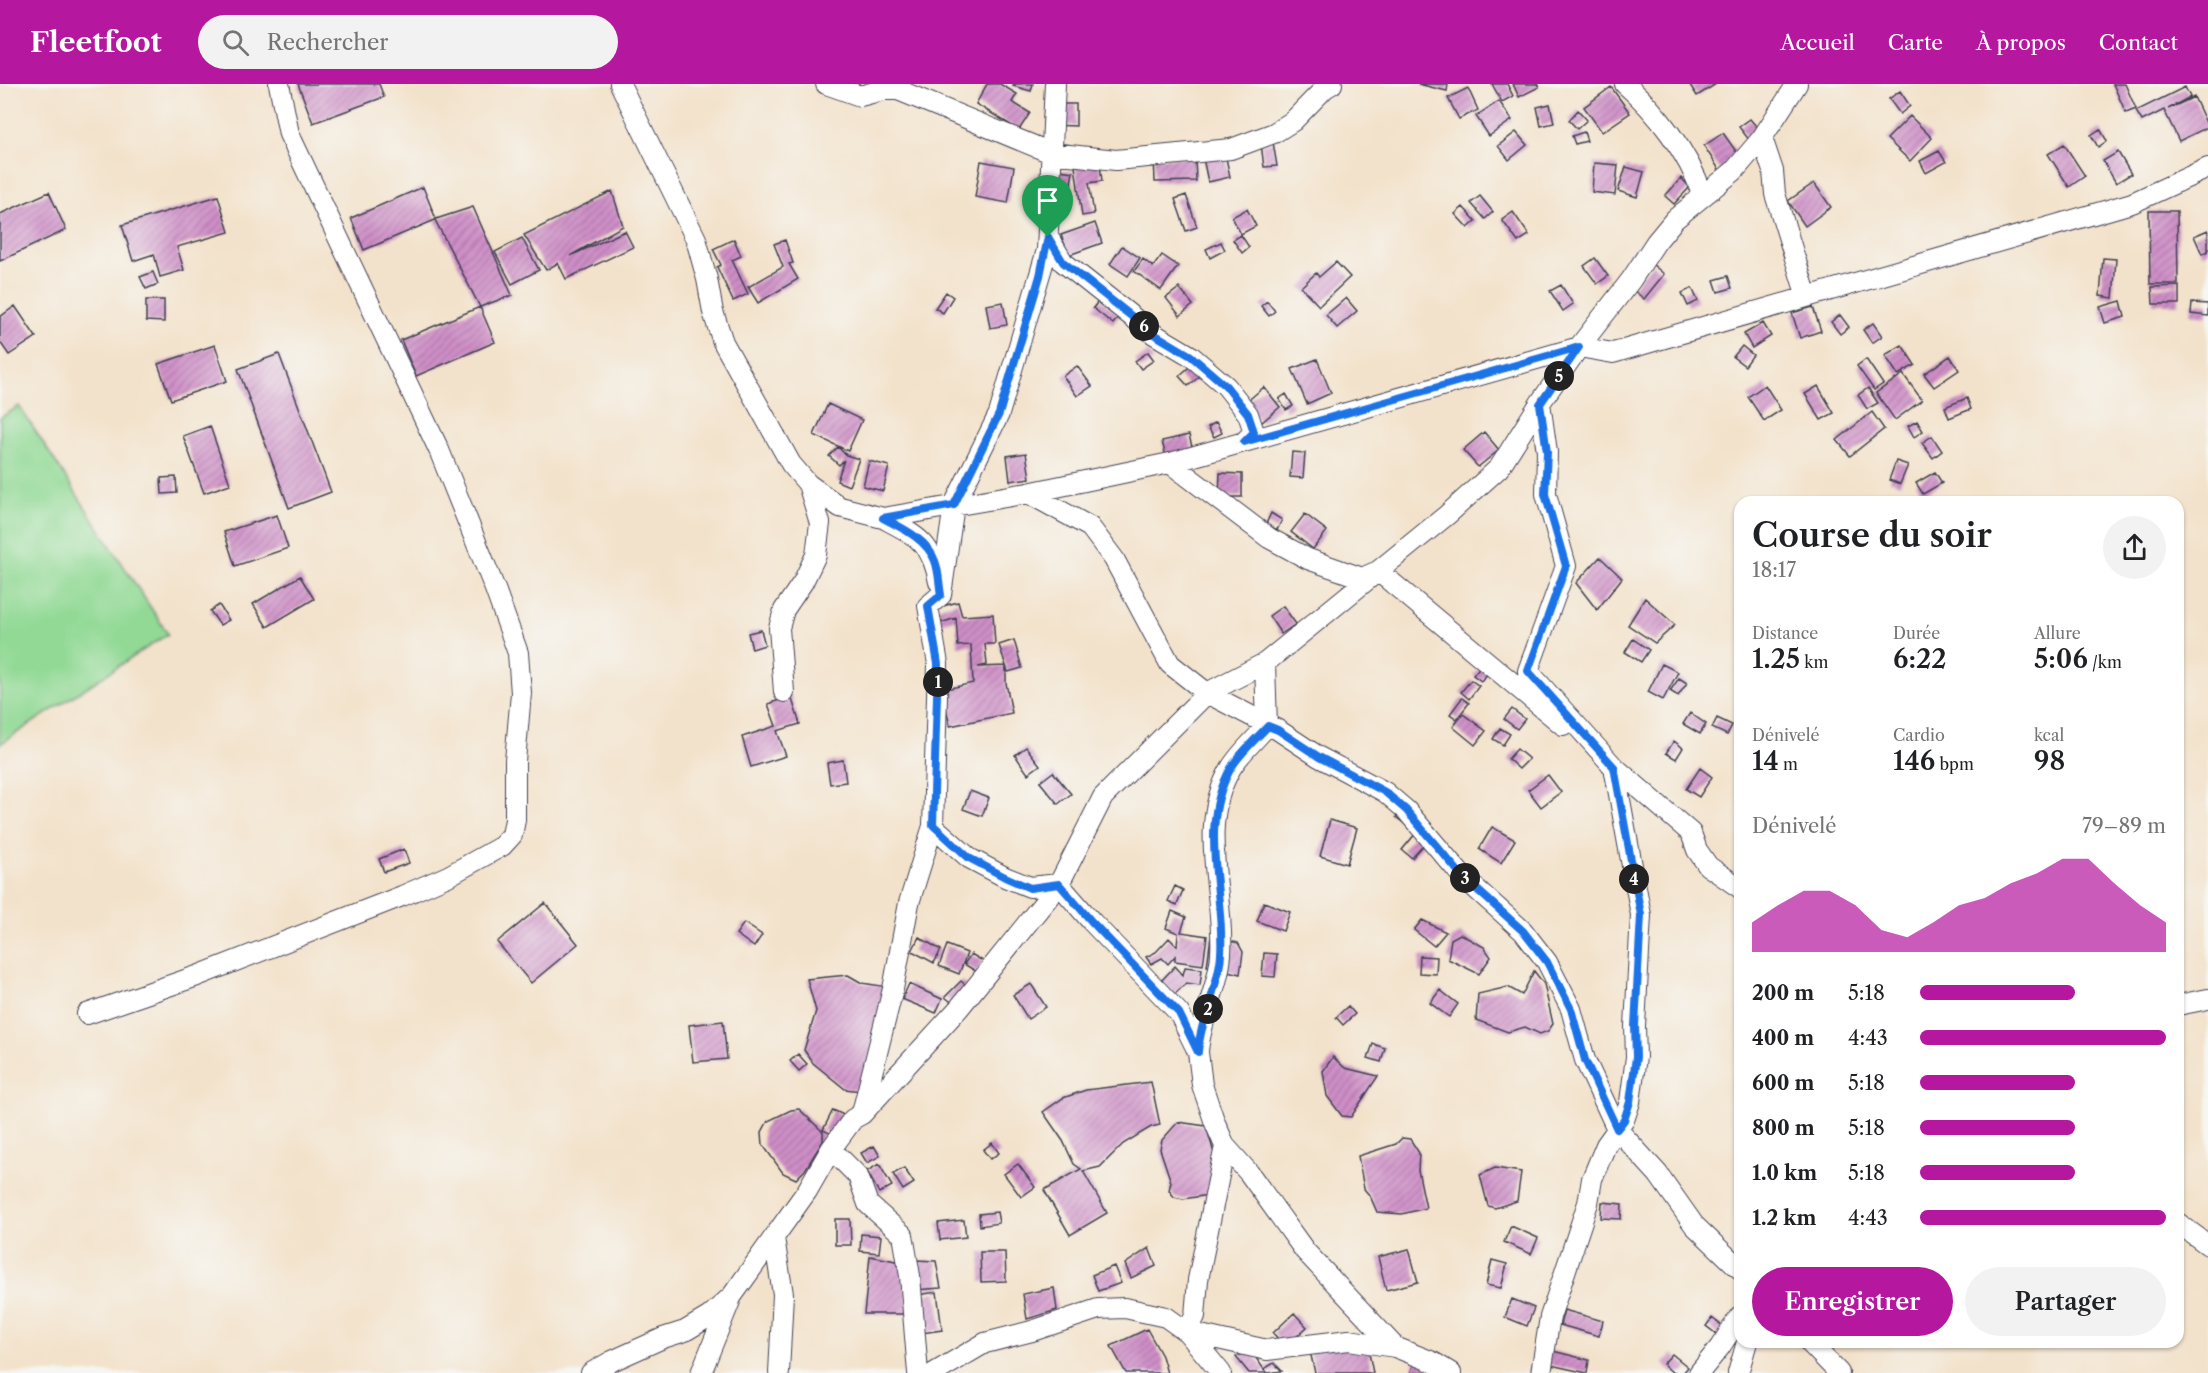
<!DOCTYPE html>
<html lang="fr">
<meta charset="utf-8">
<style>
:root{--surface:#fff;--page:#f2f2f2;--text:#202124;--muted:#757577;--accent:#b5179e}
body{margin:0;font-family:"Libre Caslon Text",serif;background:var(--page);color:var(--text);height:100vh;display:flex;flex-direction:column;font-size:22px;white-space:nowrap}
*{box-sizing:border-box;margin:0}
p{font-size:20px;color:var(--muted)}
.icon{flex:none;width:33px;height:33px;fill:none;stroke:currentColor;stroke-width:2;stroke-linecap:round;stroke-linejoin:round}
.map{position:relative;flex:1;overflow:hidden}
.side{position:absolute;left:1734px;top:412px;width:450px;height:852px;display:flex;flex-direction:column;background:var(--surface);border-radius:18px;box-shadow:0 2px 4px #0004}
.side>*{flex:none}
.pin{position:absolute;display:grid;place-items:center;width:51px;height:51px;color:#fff;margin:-62px -26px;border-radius:50% 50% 50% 0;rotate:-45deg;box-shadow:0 0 6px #0007}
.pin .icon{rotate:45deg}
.km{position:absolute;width:30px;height:30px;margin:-15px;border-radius:50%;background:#222;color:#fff;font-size:16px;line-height:30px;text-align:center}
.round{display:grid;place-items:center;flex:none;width:63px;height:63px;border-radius:32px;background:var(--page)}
.overview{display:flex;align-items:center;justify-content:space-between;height:102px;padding:0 18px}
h1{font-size:33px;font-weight:600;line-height:45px}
.stats{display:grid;grid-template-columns:repeat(3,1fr);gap:9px;height:102px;padding:6px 18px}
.stats div{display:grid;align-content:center}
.stats b{font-size:26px;font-weight:600}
.stats small{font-size:16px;font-weight:400}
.stats p{font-size:16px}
.chart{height:168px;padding:12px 18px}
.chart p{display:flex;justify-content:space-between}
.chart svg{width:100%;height:108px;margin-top:6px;fill:var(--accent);opacity:.7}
.action{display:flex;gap:12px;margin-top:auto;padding:12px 18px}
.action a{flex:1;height:69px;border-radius:36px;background:var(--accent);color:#fff;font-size:24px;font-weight:600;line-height:69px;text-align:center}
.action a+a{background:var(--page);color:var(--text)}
ul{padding:0 18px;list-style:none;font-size:20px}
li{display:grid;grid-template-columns:96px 72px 1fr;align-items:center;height:45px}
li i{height:15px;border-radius:8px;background:var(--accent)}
header{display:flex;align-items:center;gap:36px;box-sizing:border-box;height:84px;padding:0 30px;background:var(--accent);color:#fff}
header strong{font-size:28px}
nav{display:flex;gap:33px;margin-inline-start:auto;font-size:21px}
.search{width:420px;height:54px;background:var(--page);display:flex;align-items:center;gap:15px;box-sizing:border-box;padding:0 21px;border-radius:33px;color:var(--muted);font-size:22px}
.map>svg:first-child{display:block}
.park{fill:#91d994;stroke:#5a7e68;stroke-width:1.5}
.building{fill:url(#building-hatch)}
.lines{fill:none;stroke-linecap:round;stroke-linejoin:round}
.minor-casing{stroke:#413f51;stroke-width:22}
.minor{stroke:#fff;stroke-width:20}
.route-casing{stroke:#fff;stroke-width:12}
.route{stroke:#1a73e8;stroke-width:8}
</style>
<header>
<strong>Fleetfoot</strong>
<div class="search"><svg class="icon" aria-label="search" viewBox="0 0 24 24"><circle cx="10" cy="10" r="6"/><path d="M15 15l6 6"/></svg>Rechercher</div>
<nav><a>Accueil</a><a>Carte</a><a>À propos</a><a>Contact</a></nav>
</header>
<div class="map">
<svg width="2208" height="1289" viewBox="0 0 2208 1289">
<defs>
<pattern id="building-hatch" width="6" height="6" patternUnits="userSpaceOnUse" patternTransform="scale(1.5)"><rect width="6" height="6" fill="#cf8fc7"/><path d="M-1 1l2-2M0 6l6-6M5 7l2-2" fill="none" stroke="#a874a3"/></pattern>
</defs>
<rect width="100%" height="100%" fill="#f6f6f2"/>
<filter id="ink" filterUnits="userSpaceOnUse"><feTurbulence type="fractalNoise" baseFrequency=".0167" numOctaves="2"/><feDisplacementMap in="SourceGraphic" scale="12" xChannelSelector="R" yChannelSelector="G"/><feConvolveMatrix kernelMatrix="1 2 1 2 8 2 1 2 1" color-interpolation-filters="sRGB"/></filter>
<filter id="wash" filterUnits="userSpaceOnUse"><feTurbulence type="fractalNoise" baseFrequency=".008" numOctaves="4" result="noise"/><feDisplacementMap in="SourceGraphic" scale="24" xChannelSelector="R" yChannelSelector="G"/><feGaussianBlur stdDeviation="1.35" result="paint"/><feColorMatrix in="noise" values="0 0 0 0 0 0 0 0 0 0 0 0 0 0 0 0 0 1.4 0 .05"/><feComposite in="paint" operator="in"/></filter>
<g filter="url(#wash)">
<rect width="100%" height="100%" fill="#f3e2cb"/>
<path class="park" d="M19 322 168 550 0 660V334Z"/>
<g id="blocks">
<path class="building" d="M298 0H379L384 13 313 39Z
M987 0H1000L1017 10 1012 18 1030 29 1019 46 976 20Z
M1014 0H1033L1031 7 1013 2Z
M1418 0H1448L1447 7Z
M1492 0H1507L1513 12 1502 18Z
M1513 0H1537L1539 3 1519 13Z
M1692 0H1716L1697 12 1690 1Z
M2113 0H2125L2136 25 2126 29Z
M1611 3 1630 29 1602 48 1584 23Z
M2185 3 2190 13 2168 25 2194 13 2208 43 2179 57 2164 26 2142 37 2136 27Z
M1468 4 1478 26 1459 35 1448 14Z
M1900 7 1910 22 1900 30 1889 15Z
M1499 17 1512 36 1489 52 1476 32Z
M1049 20H1076V42L1048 41Z
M1550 20 1554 39 1541 42 1537 23Z
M1578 26 1587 36 1577 45 1569 36Z
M1910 32 1932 54 1910 77 1887 55Z
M1750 35 1761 48 1750 57 1739 43Z
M2100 45 2107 57 2098 63 2091 51Z
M1516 48 1527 61 1509 76 1498 62Z
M1584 48 1587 57 1575 60 1572 52Z
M1723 49 1740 73 1720 87 1704 62Z
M1273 58 1277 82 1264 83 1261 60Z
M2064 60 2085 92 2069 103 2048 70Z
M1939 67 1946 78 1926 89 1920 77Z
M2118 68 2131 90 2116 99 2103 77Z
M1225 69 1230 93 1208 98 1203 74Z
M1099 72 1102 97 1089 99 1094 130 1082 132 1074 75Z
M1195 73 1196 97 1155 98 1154 74Z
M981 77 1014 83 1008 119 975 113Z
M1594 79 1618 81 1615 111 1592 108Z
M1626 83 1644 88 1637 113 1618 107Z
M1053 85 1073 88 1065 134 1046 131Z
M1681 94 1690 103 1674 120 1665 112Z
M1814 99 1831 123 1805 142 1788 117Z
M423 103 436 135 473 123 512 211 480 223 435 136 364 166 351 134Z
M612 107 623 142 570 172 625 147 633 163 566 195 558 179 546 186 524 151Z
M49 108 66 146 0 177V130Z
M1186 111 1197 143 1186 147 1175 115Z
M218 112 229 148 177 163 184 186 160 193 154 170 133 177 122 141Z
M1480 112 1493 128 1485 135 1471 119Z
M1463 123 1476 137 1468 144 1455 130Z
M1247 125 1256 142 1241 150 1232 133Z
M2149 127H2177L2178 200H2150Z
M1513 128 1529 151 1518 158 1502 136Z
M1095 139 1102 159 1069 171 1061 151Z
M2208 146V167L2202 170 2194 152Z
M1241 151 1249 163 1242 169 1233 156Z
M522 154 539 186 512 200 495 168Z
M734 155 741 172 732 176 748 210 733 217 717 183 721 181 713 165Z
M785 156 793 179 789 180 798 195 758 219 748 203 783 183 774 160Z
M1221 158 1225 166 1210 174 1206 165Z
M1122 162 1140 174 1128 192 1110 180Z
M1162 171 1178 182 1161 206 1134 187 1143 175 1153 183Z
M1595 174 1608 192 1597 200 1584 182Z
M2103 174 2116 175 2113 214 2100 212Z
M1336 178 1350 193 1319 222 1301 203 1316 189 1319 193Z
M1652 180 1664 190 1644 215 1632 205Z
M153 188 158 200 146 205 140 193Z
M1728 192 1732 204 1718 208 1714 196Z
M1561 201 1573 220 1563 227 1550 207Z
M2179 202V220H2153L2152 203Z
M1179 204 1193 221 1180 232 1166 214Z
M1692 204 1698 217 1688 222 1682 209Z
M946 208 953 213 943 229 935 224Z
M1346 214 1357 227 1337 244 1326 231Z
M1100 215 1120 231 1113 240 1093 224Z
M146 216H164V238L146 237Z
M1267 217 1275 227 1269 232 1261 222Z
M2121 217 2125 233 2105 239 2100 223Z
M1003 218 1007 241 990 244 986 221Z
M2192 219 2208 220V232L2191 230Z
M15 222 36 253 9 271 0 258V233Z
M480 223 495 258 416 292 401 256Z
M1813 223 1821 247 1800 254 1792 229Z
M1840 231 1849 243 1840 250 1831 238Z
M1763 239 1771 252 1752 264 1744 250Z
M1873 239 1882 252 1872 259 1863 246Z
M215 261 227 297 171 316 158 280Z
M1902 261 1915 281 1898 291 1885 271Z
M1742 262 1753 271 1745 282 1733 273Z
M1148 268 1154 276 1141 285 1135 277Z
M279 270 331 408 289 424 238 285Z
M1950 272 1959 286 1934 303 1924 290Z
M1317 275 1331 309 1307 320 1292 285Z
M1866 275 1883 300 1874 306 1857 282Z
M1196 277 1205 288 1188 302 1179 292Z
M1077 282 1092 302 1077 312 1063 292Z
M1903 290 1922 316 1895 336 1876 309Z
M1765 301 1781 326 1764 337 1748 313Z
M1818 302 1834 329 1821 336 1805 310Z
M1264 303 1280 323 1261 339 1245 319Z
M1868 304 1878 319 1867 325 1858 311Z
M1286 310 1293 322 1286 326 1279 315Z
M1967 314 1971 325 1949 334 1945 323Z
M828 320 862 336 848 367 814 351Z
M1872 328 1884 345 1850 372 1837 356Z
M1917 337 1923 347 1914 353 1908 342Z
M1216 338 1222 349 1214 353 1208 343Z
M210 342 230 400 204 409 183 352Z
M1484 348 1499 366 1478 383 1463 366Z
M1189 351 1193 367 1166 373 1162 357Z
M1932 352 1942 367 1933 374 1922 359Z
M838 363 846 371 859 375 849 402 837 397 844 376 839 381 829 372Z
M1292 368 1305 369 1303 394 1290 393Z
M1026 369 1030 394 1010 397 1007 372Z
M869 377 889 382 883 407 863 402Z
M1896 377 1908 381 1900 400 1889 396Z
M1935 388 1942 399 1923 410 1916 399Z
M1220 389 1242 390V413H1219Z
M176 393 177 409 162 410 161 394Z
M1271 429 1282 436 1277 446 1266 440Z
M1305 430 1327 447 1313 465 1291 448Z
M277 431 288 464 235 482 224 448Z
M1600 473 1622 494 1597 526 1576 499Z
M300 492 314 515 267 543 253 520Z
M1645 514 1675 541 1655 559 1628 541Z
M958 518 962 532 993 530 995 560H985L987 581 978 583 1006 582 999 561 1014 556 1022 584 1008 588 1006 582V599L1012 629 950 642 942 606 973 599 971 561 958 562 956 534 937 540 932 525Z
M219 521 229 536 220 541 210 527Z
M1283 522 1296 540 1281 550 1269 532Z
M761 546 765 561 752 565 748 549Z
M1633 555 1649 566 1641 578 1625 568Z
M1482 580 1490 587 1481 597 1473 591Z
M1662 580 1678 588 1663 616 1648 608Z
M1679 594 1687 599 1678 612 1670 607Z
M1471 596 1479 602 1469 615 1461 608Z
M791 612 800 640 777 647 786 672 751 683 742 653 776 642 768 620Z
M1462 614 1469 619 1457 635 1450 630Z
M1512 625 1525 635 1517 645 1504 635Z
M1690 629 1706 640 1700 650 1683 640Z
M1463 630 1486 647 1475 661 1453 643Z
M1717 634 1732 641 1727 651 1712 644Z
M1500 644 1510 650 1503 661 1493 655Z
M1674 657 1683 664 1676 675 1666 669Z
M1026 663 1040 681 1028 690 1015 671Z
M1517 665 1529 675 1519 685 1508 675Z
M843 676 846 698 830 700 827 679Z
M1700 684 1712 693 1699 713 1686 705Z
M1053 688 1071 710 1058 720 1040 698Z
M1548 691 1561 708 1541 723 1528 706Z
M970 707 989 714 982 732 963 725Z
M1402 724 1429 755 1412 774 1402 766 1416 749 1396 733Z
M1330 736 1357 744 1347 780 1320 772Z
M1492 743 1515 756 1501 779 1479 765Z
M404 765 409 779 384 788 379 775Z
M1175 802 1183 806 1177 821 1168 817Z
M1264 818 1290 828 1283 847 1257 837Z
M545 819 578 860 531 899 497 858Z
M1172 827 1186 833 1181 848 1207 852 1203 881 1175 877V872L1168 880 1162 874 1151 880 1146 873 1156 868 1169 854 1177 862 1178 849 1166 844Z
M1422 836 1446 848 1434 862 1414 846Z
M744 839 762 851 754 863 736 850Z
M1460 850 1484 863 1491 873 1479 890 1448 875 1451 855Z
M919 853 941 866 934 879 912 867Z
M1211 853 1238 859 1243 868 1240 890 1207 882Z
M947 861 967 869 959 890 939 882Z
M1264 869 1277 870 1275 893 1262 892Z
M971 870 983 877 977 888 964 880Z
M1420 872 1437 873 1436 890 1419 889Z
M1175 882 1183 891 1185 883 1202 885 1200 901 1186 899 1175 910 1161 897Z
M1534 887 1544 900 1553 940 1548 947 1540 950 1525 943 1508 948 1476 936 1478 910 1508 903 1522 911Z
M848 891 862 899 888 903 861 1007 845 1005 813 979 804 966 816 927 807 895Z
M961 897 970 905 955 921 945 913Z
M909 900 942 915 936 929 902 915Z
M1031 900 1046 923 1028 935 1013 911Z
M1440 906 1458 920 1449 933 1430 919Z
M1348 922 1355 930 1343 941 1336 933Z
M723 937 727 975 693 978 689 941Z
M1373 960 1385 964 1381 978 1368 974Z
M798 970 807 980 799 987 790 977Z
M1333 973 1345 984 1378 992 1351 1033 1342 1032 1327 1012 1323 987Z
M1151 998 1160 1041 1151 1043 1123 1060 1100 1083 1083 1087 1107 1129 1070 1151 1044 1106 1081 1085 1074 1080 1063 1057 1043 1028 1063 1014 1086 1006Z
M799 1025 823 1048V1057L805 1086 796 1095 783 1089 763 1061 762 1048 768 1037 791 1026Z
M833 1026 848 1033 838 1053 823 1046Z
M1178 1038 1206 1042 1219 1086 1215 1110 1183 1115 1174 1113 1169 1106 1171 1098 1160 1065 1162 1056Z
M1402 1054 1410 1055 1419 1069 1418 1086 1426 1124 1402 1130 1377 1128 1370 1112 1364 1105 1358 1072 1396 1060Z
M992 1059 999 1069 990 1075 983 1066Z
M874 1062 880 1072 867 1079 861 1069Z
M879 1080 892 1102 879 1109 867 1087Z
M1018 1080 1035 1103 1021 1113 1004 1090Z
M904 1084 914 1099 903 1106 893 1090Z
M1495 1084 1521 1088 1517 1117 1495 1124 1488 1122 1480 1091Z
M1602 1118 1622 1120 1621 1135 1601 1134Z
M997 1128 999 1139 980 1142 979 1130Z
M835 1135H850L851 1161H835Z
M964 1136 966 1153 940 1156 938 1139Z
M1511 1142 1538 1154 1531 1170 1504 1158Z
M861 1150 881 1152 879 1169 860 1167Z
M1149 1164 1156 1182 1131 1194 1125 1180Z
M1409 1165 1418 1198 1386 1206 1378 1173Z
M980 1168H1005L1006 1197 981 1198Z
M870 1172 901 1178 910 1230H864Z
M915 1176 936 1177 941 1204 914 1206Z
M1492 1176 1507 1180 1501 1204 1486 1201Z
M1114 1182 1121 1199 1098 1207 1092 1191Z
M1054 1204 1057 1226 1027 1235 1023 1210Z
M937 1208 942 1246 922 1249 917 1211Z
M1512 1215 1534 1224 1527 1242 1505 1233Z
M1564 1226 1603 1237 1599 1252 1560 1241Z
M1294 1229 1307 1243 1285 1263 1273 1249Z
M1712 1234 1725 1244 1719 1252 1706 1242Z
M1147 1245 1162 1272 1167 1289H1126L1111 1262Z
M1364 1262 1369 1269 1373 1289H1315L1309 1263Z
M1549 1266 1589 1276 1587 1289 1546 1280Z
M1251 1267 1266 1288 1263 1289H1249L1236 1273Z
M1672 1270 1688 1283 1683 1289H1673L1663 1280Z
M1417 1273 1434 1289H1410Z
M1274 1279 1282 1287 1268 1289 1264 1285Z"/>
</g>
</g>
<g filter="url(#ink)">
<use href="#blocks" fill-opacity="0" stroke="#413f51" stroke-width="1.5"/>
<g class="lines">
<defs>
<path id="minor" d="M620 0 696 155 707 195 713 228 723 258 791 380 808 400 840 423 883 434 1028 409 1170 379 1579 263 1613 269 2132 119 2208 84
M826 0 860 12 883 6H898L1051 69 1116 76 1231 65 1274 49 1293 37 1325 4 1332 0
M1625 0C1657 28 1688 69 1702 109L1692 121
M1762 54 1773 87 1775 110 1807 213
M1048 153 1063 178 1154 250 1191 272 1226 302 1248 330 1254 348 1244 358
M1540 319 1547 368 1546 410 1566 482 1528 587 1614 683 1641 831 1635 942 1636 973 1630 1018 1624 1036 1606 1061 1592 1095 1588 1119 1550 1233 1541 1289
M1170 379 1269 454 1308 475 1362 494 1378 487 1563 641
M1028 409 1090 443 1114 475 1170 580 1207 609 1278 646 1319 673 1385 708 1406 726 1463 793 1523 847 1547 878 1571 925 1585 976 1617 1045 1658 1090 1694 1141 1740 1185
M883 434C917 452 932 458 939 498
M784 608 779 544 784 526 803 498 816 471 820 439 808 400
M1611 680 1691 749 1697 766 1708 782 1740 804
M933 742 969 774 1005 793 1030 803 1059 800 1092 838 1179 929 1198 968 1202 1001 1215 1039 1225 1062 1198 1196 1195 1232 1187 1248 1221 1289
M2178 921 2208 915
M87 930 197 892 402 812 448 792 502 762 512 751 515 736V677L521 609 518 569 495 505 439 366 289 50 279 0
M1198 968C1200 935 1219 903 1221 870 1225 807 1196 744 1231 684 1240 669 1256 655 1267 642L1265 579
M863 1025 893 905 909 819 933 742 938 580 928 522 941 511 954 421 999 330 1047 166 1055 0
M1225 1062 1249 1089 1305 1167 1395 1263
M831 1065 858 1092 868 1120 903 1151 910 1192 918 1289
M2178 1139 2208 1161
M774 1154 783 1210 779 1289
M1809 1258 1839 1289
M591 1289 612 1277 663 1254 685 1247 710 1232 732 1212 807 1107 831 1065 853 1035 862 1030 959 924 1059 800 1103 713 1207 609 1265 579 1447 431 1499 384 1540 319 1579 263 1631 196 1656 158 1675 135 1734 87 1762 54 1797 0
M701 1289 730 1217
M934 1289 985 1259 1032 1247 1098 1225 1125 1224 1166 1233 1187 1248 1267 1266 1349 1256 1395 1263 1433 1278 1451 1289
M1699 1289 1720 1263 1740 1232
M1738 1289 1747 1258"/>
</defs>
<use href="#minor" class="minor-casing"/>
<use href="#minor" class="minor"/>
</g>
</g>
<g class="lines" filter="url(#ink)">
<defs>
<path id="route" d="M1048 153 1063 178 1154 250 1191 272 1226 302 1248 330 1254 348 1244 358 1579 263 1540 320 1547 368 1545 410 1566 482 1528 587 1614 683 1641 831 1635 942 1636 973 1630 1018 1624 1036 1617 1045 1585 976 1571 925 1547 878 1523 847 1463 793 1406 726 1385 708 1319 673 1278 646 1268 642C1256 655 1240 669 1231 684 1197 744 1225 807 1221 870 1219 903 1200 935 1198 968L1179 929 1092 838 1059 800 1030 804 1005 793 969 774 933 741 938 580 928 522 941 511C939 500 939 487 935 477 927 455 902 444 883 434L954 421 999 330 1040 192Z"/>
</defs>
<use href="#route" class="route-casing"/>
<use href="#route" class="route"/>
</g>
</svg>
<div class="pin" style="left:1048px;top:153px;background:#1e9e55"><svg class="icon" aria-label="arrive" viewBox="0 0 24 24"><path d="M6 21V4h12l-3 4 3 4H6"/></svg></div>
<b class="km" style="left:938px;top:598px">1</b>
<b class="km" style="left:1208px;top:925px">2</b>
<b class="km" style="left:1465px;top:794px">3</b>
<b class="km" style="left:1634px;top:795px">4</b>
<b class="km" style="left:1559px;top:292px">5</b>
<b class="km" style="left:1144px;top:242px">6</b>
<section class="side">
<div class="overview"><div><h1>Course du soir</h1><p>18:17</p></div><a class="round"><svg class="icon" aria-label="share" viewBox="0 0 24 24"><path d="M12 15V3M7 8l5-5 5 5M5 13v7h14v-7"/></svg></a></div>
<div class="stats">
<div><p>Distance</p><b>1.25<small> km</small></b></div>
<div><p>Durée</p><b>6:22</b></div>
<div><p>Allure</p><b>5:06<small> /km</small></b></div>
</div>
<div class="stats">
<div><p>Dénivelé</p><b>14<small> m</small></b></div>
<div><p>Cardio</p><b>146<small> bpm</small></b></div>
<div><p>kcal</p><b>98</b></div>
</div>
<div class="chart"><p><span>Dénivelé</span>79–89 m</p>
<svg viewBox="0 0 160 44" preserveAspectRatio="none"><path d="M0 44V32L10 25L20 19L30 19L40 25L50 35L60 38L70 32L80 25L90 22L100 16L110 12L120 6L130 6L140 16L150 25L160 32V44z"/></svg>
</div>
<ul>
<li><b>200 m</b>5:18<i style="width:63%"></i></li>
<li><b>400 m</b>4:43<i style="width:100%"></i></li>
<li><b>600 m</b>5:18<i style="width:63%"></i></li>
<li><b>800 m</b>5:18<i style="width:63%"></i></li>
<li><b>1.0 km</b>5:18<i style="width:63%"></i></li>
<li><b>1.2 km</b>4:43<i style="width:100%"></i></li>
</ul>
<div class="action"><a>Enregistrer</a><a>Partager</a></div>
</section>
</div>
